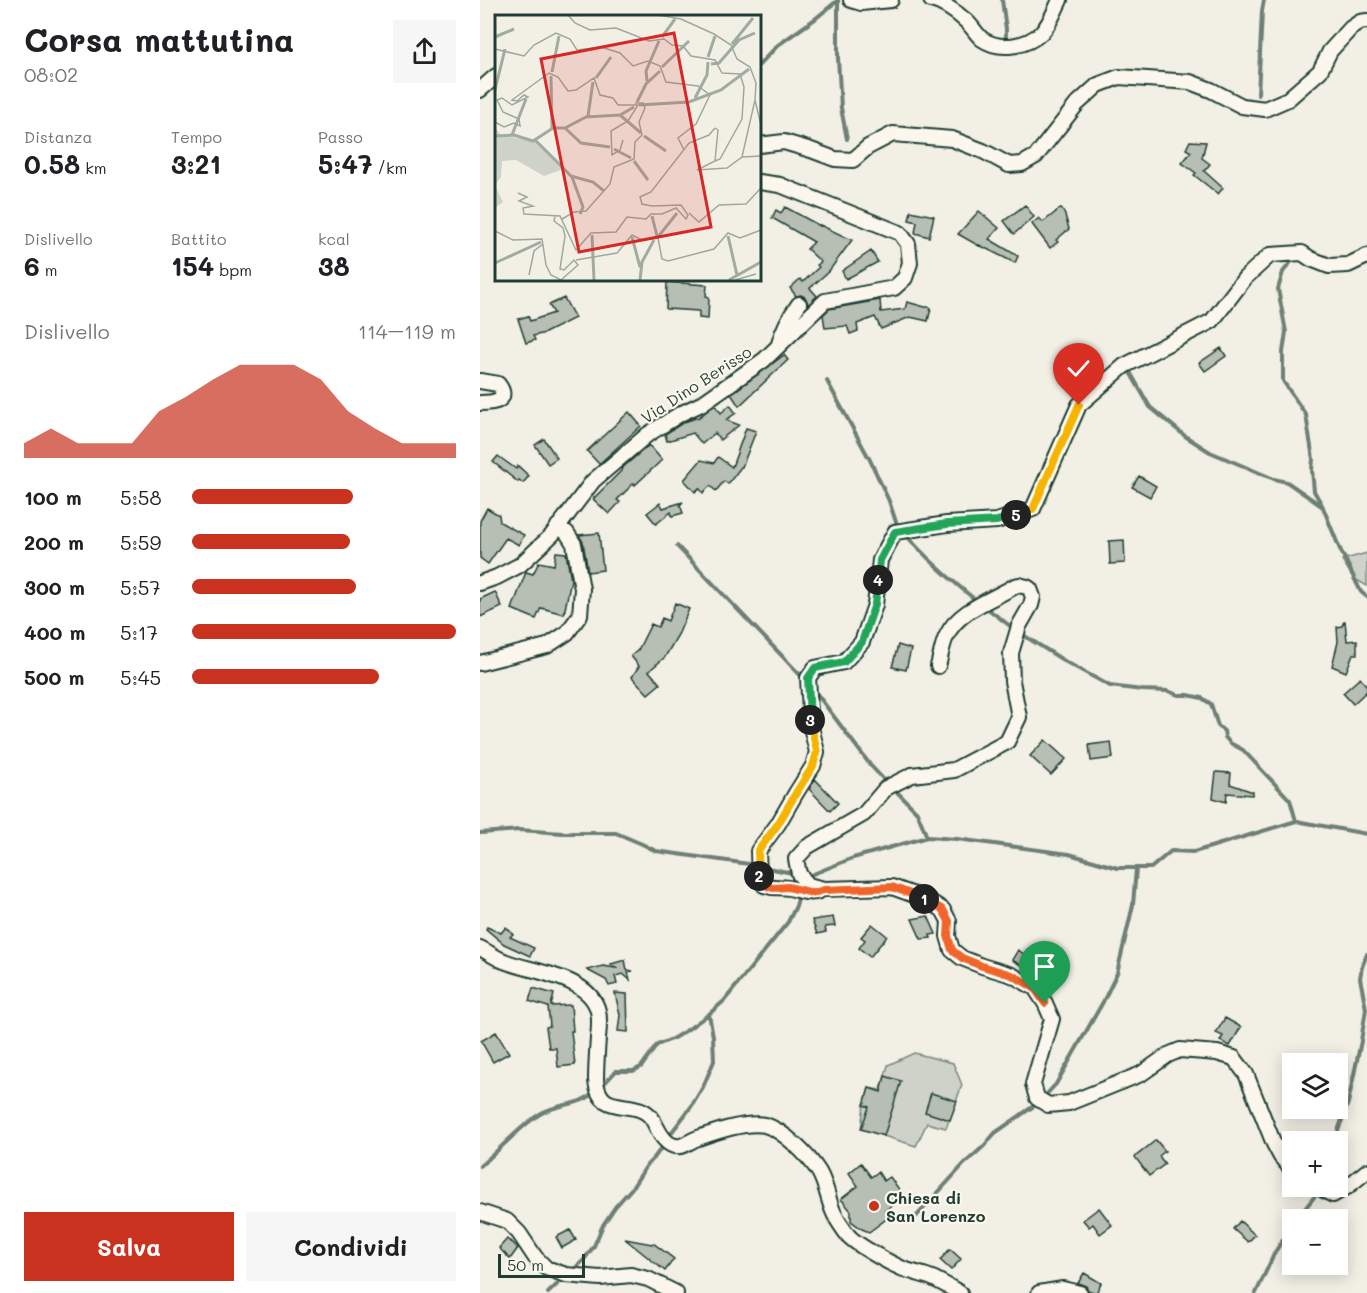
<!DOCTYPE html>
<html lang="it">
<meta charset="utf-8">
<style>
:root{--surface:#fff;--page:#f6f6f6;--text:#202124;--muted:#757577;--accent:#c8321e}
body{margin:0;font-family:Mali,sans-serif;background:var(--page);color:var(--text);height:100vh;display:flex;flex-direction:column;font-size:22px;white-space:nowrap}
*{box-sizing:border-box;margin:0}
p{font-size:20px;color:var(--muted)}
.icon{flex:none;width:33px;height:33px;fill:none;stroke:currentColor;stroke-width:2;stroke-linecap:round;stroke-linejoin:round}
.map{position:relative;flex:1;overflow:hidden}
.details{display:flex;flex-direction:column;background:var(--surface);width:480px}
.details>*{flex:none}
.controls{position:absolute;left:802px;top:1053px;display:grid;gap:12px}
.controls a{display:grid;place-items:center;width:66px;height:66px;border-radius:0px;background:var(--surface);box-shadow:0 3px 15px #0003;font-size:30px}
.scale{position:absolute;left:18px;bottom:15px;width:87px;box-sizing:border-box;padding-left:6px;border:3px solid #1f3d34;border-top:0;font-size:16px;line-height:21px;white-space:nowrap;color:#1f3d34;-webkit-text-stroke:4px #fbf7ec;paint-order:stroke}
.pin{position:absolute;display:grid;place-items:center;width:51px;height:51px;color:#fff;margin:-62px -26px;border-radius:50% 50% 50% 0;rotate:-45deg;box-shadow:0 0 6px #0007}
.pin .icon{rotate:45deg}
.km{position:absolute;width:30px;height:30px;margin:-15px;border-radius:50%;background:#222;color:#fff;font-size:16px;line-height:30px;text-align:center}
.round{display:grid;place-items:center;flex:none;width:63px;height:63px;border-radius:0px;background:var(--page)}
.summary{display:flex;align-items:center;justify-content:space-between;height:102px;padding:0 24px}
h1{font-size:33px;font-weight:700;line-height:45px}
.metrics{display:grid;grid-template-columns:repeat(3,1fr);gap:9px;height:102px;padding:6px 24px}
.metrics div{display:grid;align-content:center}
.metrics b{font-size:26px;font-weight:700}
.metrics small{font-size:16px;font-weight:400}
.metrics p{font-size:16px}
.chart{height:168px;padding:12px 24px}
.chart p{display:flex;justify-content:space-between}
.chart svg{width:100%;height:108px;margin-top:6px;fill:var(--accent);opacity:.7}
.action{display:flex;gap:12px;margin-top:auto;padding:12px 24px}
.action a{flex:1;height:69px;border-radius:0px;background:var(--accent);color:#fff;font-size:24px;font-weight:700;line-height:69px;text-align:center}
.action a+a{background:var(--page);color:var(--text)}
ul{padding:0 24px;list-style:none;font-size:20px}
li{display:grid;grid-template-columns:96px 72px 1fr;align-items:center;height:45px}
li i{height:15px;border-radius:8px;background:var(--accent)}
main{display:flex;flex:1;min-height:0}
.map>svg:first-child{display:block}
.green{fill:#cfd2c8;stroke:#77887e;stroke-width:1.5}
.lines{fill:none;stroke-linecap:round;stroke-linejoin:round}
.stream{stroke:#6e7f75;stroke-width:4}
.building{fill:#b7beb3;stroke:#1f3d34;stroke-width:1.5}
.minor-casing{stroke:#1f3d34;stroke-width:18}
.minor{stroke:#fbf7ec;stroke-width:14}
.split-1-casing{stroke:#fff;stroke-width:12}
.split-2-casing{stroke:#fff;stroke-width:12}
.split-3-casing{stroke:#fff;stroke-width:12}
.split-4-casing{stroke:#fff;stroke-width:12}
.split-5-casing{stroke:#fff;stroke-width:12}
.split-6-casing{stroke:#fff;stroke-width:12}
.split-1{stroke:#f0652b;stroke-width:8}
.split-2{stroke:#f0652b;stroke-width:8}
.split-3{stroke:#f5b400;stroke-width:8}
.split-4{stroke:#22a559;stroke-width:8}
.split-5{stroke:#22a559;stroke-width:8}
.split-6{stroke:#f5b400;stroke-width:8}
.poi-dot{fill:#c8321e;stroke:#fbf7ec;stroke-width:2}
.labels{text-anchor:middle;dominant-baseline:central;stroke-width:4.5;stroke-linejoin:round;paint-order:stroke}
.street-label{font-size:16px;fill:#1f3d34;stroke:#fbf7ec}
.poi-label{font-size:16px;font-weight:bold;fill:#1f3d34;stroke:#fbf7ec;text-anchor:start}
.inset-river{fill:none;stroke:#a2aba1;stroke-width:3}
.inset-road{fill:none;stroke:#9ea89e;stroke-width:1.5}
.view{fill:#d62828;fill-opacity:0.15;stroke:#d62828;stroke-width:3}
.inset-edge{fill:none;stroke:#1f3d34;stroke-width:3}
</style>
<main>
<section class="details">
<div class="summary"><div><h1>Corsa mattutina</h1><p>08:02</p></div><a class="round"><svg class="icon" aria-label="share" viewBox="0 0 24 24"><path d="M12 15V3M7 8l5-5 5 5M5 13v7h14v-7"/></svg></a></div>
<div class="metrics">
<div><p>Distanza</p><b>0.58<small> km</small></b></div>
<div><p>Tempo</p><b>3:21</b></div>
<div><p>Passo</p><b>5:47<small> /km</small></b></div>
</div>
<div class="metrics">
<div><p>Dislivello</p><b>6<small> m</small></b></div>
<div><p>Battito</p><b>154<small> bpm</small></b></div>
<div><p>kcal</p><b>38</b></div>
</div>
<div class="chart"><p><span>Dislivello</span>114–119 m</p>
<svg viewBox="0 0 160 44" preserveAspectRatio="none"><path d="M0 44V38L10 32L20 38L30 38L40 38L50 25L60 19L70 12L80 6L90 6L100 6L110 12L120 25L130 32L140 38L150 38L160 38V44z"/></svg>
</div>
<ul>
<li><b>100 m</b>5:58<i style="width:61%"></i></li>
<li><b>200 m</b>5:59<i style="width:60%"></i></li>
<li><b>300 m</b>5:57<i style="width:62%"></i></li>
<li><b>400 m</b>5:17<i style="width:100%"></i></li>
<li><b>500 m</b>5:45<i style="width:71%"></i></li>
</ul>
<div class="action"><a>Salva</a><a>Condividi</a></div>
</section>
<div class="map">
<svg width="887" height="1293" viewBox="0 0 887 1293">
<rect width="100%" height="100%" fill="#f2f0e5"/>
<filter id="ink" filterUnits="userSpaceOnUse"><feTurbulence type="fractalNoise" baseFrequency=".0167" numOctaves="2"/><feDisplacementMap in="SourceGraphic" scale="12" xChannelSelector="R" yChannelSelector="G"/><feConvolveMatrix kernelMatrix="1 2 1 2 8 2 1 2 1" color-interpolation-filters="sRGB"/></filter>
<g filter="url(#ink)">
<path class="green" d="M887 553V586L873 578 862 560Z
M434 1053 473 1063 482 1085 466 1128 447 1123 436 1146 381 1129 384 1105 389 1088 401 1090 408 1065Z"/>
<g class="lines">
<path class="stream" d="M358 0V58L361 108 367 139
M522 0 526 29V40
M279 65 298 45 335 19 358 0
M778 95 782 11 784 0
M814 258 803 272 798 289 806 332 803 352V381L826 415 833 459 832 470 834 491 842 505 859 547 881 592 887 597
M647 367 670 407 705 436 730 452 794 479 807 482 843 507
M347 381 390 460 409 501 417 525 420 528
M425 534C447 559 472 581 498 602
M197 546 325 680
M504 606 534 629
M540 633 586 662 630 686 662 690 688 691 698 695H708L722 698 731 704 738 726 744 731 745 737 750 743 763 750 810 800 816 821
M334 690 391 766 407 783
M413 788 437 812 447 837
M0 833 39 830 83 833H136L162 844 176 851 276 865
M283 867 317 874
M324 875 328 876 373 858 447 837 477 839 589 854 638 868H671L691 851 714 852 816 821 887 834
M121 1087 136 1071H153L161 1067 177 1045 192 1039 207 1030 229 1014 244 1001 308 922 316 906 319 895
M563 1098 576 1084 623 1002 637 973 653 905 656 868
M188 1137 211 1107 223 1087 234 1061 233 1037 229 1014
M854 1142 868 1103 881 1041 886 1009 880 978 882 967 887 954
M0 1166C7 1160 14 1154 21 1147 33 1136 45 1123 60 1114 77 1103 99 1107 115 1092
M434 1219 484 1164 504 1146 515 1133 558 1103
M816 1220 838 1192
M91 1272 103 1261 114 1246 123 1225 135 1207 152 1188 167 1165 174 1158 184 1144
M68 1293 85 1277
M776 1293 795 1252 813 1224"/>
</g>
<path class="building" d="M710 141 726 142 722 158 730 164 724 171 743 188 738 194 714 175 716 173 702 163 711 152 706 149Z
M545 205 554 217 534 234 524 221Z
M305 207 340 226V225L372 240 349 271 330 288 337 296 328 305 327 301 325 297 321 295 316 296 310 288 320 279 323 282 339 267 337 265 341 262 327 249 334 242 292 218 296 210 301 213Z
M581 208 585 215 589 229 576 240 578 242 570 248 552 224 559 218 563 222Z
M431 211 454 216 449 237 435 233 437 222 429 220Z
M499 211 519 228 509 239 538 256 535 263 499 245V246L478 234Z
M391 251 398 262 366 279 362 271Z
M187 282 227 285 226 296 229 297 228 319 219 318V311L186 309Z
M84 298 95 318 65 333 53 336 55 340 46 343 38 319 48 316 50 321 74 313 69 305Z
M400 300 401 312 425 309 427 302 445 307H449L451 308 448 321 430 317 401 329 395 317 377 324 378 331 370 334 367 326 345 328 343 315 349 309Z
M741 348 746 356 725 371 719 363Z
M304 355 308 360 259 406 251 394Z
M235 405 241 413 250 405 256 413 246 420 259 425 240 440 235 433 222 444 213 433 187 441 185 434 204 422 219 417Z
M149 412 161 426 119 464 107 451Z
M266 428 276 431 262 467H261L248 484 244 481 236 491 230 486 223 493 219 488 215 492 204 480 221 460 234 463 238 457 252 467Z
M64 439 77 458 68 464 55 445Z
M169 445 182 460 155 485 154 483 137 500 140 502 129 514 113 499 142 470 141 469Z
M18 456 36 469 38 466 49 476 43 483 39 480 38 482 13 462Z
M659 476 676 486 670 497 652 487Z
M203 502 200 505 203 513 192 516 191 512 176 524 167 513 180 503 183 508Z
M7 508 19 515 20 522 44 535 39 545 26 538 8 564 0 558V521Z
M119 533 123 570 108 572 103 542 99 535Z
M644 540 645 563 630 564 629 541Z
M76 552 86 553 91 580 84 614 61 608 56 619 32 609 46 572 53 574 59 562 74 565Z
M15 592 22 607 0 617V599Z
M195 603 209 609 199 633 185 657 169 671 180 684 168 694 152 677 159 666 151 656 158 650 171 624 178 627 182 618 188 621Z
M864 621H865L867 641 877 640V654H873L866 672 852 666 858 642 857 627 862 626Z
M418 645 431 649 426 670 412 667Z
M880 678 887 686V691L873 704 863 693Z
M565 740 586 759 571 775 550 756Z
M631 742 633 758 611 761 609 745Z
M736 772 751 773 750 784 773 792 772 795 747 793 746 802 733 798Z
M335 779 358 803 350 811 329 789Z
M448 916 456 934 450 935 451 938 441 939 432 919Z
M353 917 355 926 345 927 346 932 337 934 332 920Z
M392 924 407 936 390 957 379 948 385 940 381 937Z
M7 927 21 933 26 927 33 934 30 937 54 948 50 956 24 944 6 929Z
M538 950 550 958 578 975 567 977 563 983 551 975 553 972 532 960Z
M145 960 147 970 153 971 148 972 150 980 143 974 135 976 137 984 129 986 126 980 107 970 123 966 136 968 131 964Z
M53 988 74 994 71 1006 91 1005 93 1031H91L95 1065 78 1067 76 1048H69L66 1027 70 1026 68 1007 49 1001Z
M135 993 147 994 148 1032 138 1031 140 1015Z
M745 1018 761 1027 750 1046 740 1041 743 1036 736 1033Z
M16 1032 29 1053 13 1062 1 1041Z
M405 1076 421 1081 404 1136 381 1129 389 1107 384 1105 389 1088 401 1092Z
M451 1093 477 1101 470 1120 445 1112Z
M676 1140 685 1151 679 1156 685 1164 669 1176 655 1157Z
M381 1163 391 1177 398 1172 404 1181 410 1177 424 1196 405 1211 409 1217 389 1232 382 1229 371 1221V1211L361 1199 378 1186 369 1173Z
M619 1208 632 1225 620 1234 613 1224 609 1227 603 1220Z
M760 1221 775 1235 768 1242 753 1229Z
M90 1230 96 1240 82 1248 76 1237Z
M27 1239 30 1242 31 1241 38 1248 30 1259 19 1248Z
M145 1239 172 1244 173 1243 194 1259 185 1271Z
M470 1249 481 1259 471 1270 460 1260Z
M604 1273 621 1283 616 1293 608 1290 606 1286 598 1283Z"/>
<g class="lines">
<defs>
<path id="minor" d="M371 0 381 3 411 0
M451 0C464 3 476 12 486 21 492 26 496 34 502 39 519 51 547 47 562 32 570 24 575 10 580 0
M0 90 16 76
M279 145 304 142 331 150 355 159 373 160 388 147 413 134 472 139 503 151 529 165 542 164 556 156 597 104 618 85 639 77 710 82 731 90 762 106 785 109 808 99 840 71 850 51 871 28 880 22 887 21
M299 344C303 328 310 316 319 304
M0 381 18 384C31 401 13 403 0 403
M0 583 17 577 40 565 72 535 113 481 167 435 200 414 221 404 284 360 345 301 414 288 425 278 430 263 428 244 420 233 300 185 279 182
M0 663 67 646 87 633 100 615 102 589 94 544 87 533 78 526
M458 666C461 656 462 644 467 635 478 610 514 599 535 586L539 585 547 587 550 589 553 597 551 605 539 626 531 653 532 681 539 717 527 742 474 770 432 775 406 788 384 814 327 847 316 859 319 874 328 885 344 889 412 887 448 900 463 910 469 921 468 936 472 950 482 958 502 966 532 975 555 988 565 1003 572 1019 553 1084 557 1098 568 1105 589 1103 661 1074 688 1055 700 1050 737 1053 754 1058 766 1074 794 1144 801 1157 813 1171
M339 891C328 895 320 890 309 888 299 886 295 889 284 885L279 876 278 851 298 824 316 793 333 766 337 752 331 727 328 678 335 668 364 662 382 642 395 605 400 560 415 532 467 524 517 521 553 509 599 405 644 366 732 321 765 278 790 255 822 253 831 259 849 266 868 265 887 256
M0 948C8 952 16 958 24 961 51 972 110 976 118 1011 120 1019 119 1029 118 1038 117 1052 116 1066 116 1080 119 1120 158 1095 173 1120 178 1130 186 1149 201 1146 207 1144 212 1140 218 1138 235 1132 266 1121 285 1125 303 1130 329 1156 339 1172 346 1184 348 1199 353 1211 356 1219 362 1227 367 1234 374 1244 410 1263 421 1268 431 1272 442 1274 452 1278 461 1282 471 1288 480 1293
M836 1186 853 1195 867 1187 887 1171
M0 1212 27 1221 39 1233 55 1257 66 1268 86 1275 120 1278 151 1275 168 1279 196 1293
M559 1293 583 1289 600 1293"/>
</defs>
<use href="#minor" class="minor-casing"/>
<use href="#minor" class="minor"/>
</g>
</g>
<g class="lines" filter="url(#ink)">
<defs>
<path id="split-1" d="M444 899 463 910 469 921 468 936 472 950 482 958 502 966 532 975 555 988 565 1003"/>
<path id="split-2" d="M279 876 284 885 293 888 308 887 333 893 344 890 412 887 444 899"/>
<path id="split-3" d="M279 876 278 851 298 824 316 793 333 766 337 752 330 720"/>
<path id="split-4" d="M330 720 328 678 335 668 364 662 382 642 395 604 398 580"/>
<path id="split-5" d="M398 580 400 560 415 532 467 524 517 521 536 515"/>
<path id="split-6" d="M536 515 553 509 599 405"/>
</defs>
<use href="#split-1" class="split-1-casing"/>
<use href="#split-2" class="split-2-casing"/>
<use href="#split-3" class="split-3-casing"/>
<use href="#split-4" class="split-4-casing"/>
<use href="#split-5" class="split-5-casing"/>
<use href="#split-6" class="split-6-casing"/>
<use href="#split-1" class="split-1"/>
<use href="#split-2" class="split-2"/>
<use href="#split-3" class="split-3"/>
<use href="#split-4" class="split-4"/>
<use href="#split-5" class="split-5"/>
<use href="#split-6" class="split-6"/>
</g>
<circle class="poi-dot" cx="394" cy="1206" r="6"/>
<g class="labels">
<g class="street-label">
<text transform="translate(216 384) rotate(-33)">Via Dino Berisso</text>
</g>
<g class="poi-label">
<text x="406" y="1197">Chiesa di<tspan x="406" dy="18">San Lorenzo</tspan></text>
</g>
</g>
<g transform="translate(15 15)">
<rect width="266" height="266" fill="#f2f0e5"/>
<path d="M0 113 6 120 44 127 71 153 49 161 21 145 7 146 6 162 0 170 8 187 0 193Z" fill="#cfd2c8"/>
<path class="inset-river" d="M0 22 19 14M167 22 180 4M237 29 258 3M213 42 220 21M216 49 224 48 244 25 260 18M167 52 194 26M57 57 64 21M56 61 57 114M101 63 116 42M152 66 151 56 164 26M0 75 10 34M200 83 212 60 213 47M142 87 151 69 165 56M144 90 194 87 226 75 254 54M125 100 146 118M93 101 98 67M70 113 86 128 115 132M17 120 31 84M0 121 19 120 38 126 58 113H70L91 102 125 100 139 92M149 121 171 136M40 125 77 162 88 192 85 199M119 134 136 143M139 146 153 165M76 161 98 167 109 176M157 201 162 221M97 220 99 265M233 221 242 260M137 222 145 252M163 222 182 198M0 248 46 227M145 265 147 247 159 225M234 265 266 247"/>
<path class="inset-road" d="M73 0 80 8 95 15 121 13 154 26 169 24 177 30 188 31 196 41 220 45 227 58 245 59 249 72 247 104 225 144 220 146M163 0 186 4 219 19 236 30 242 44 255 52 261 68 260 85 247 142 232 153 202 155 220 146 223 115 220 113M0 34 29 41 39 30 61 18 75 24 82 35 106 32 125 38 138 51 153 46 165 51 171 67 203 71 215 80 201 109 183 123 189 135M260 85 266 110M0 107 9 112 19 108 25 111 24 104 8 97 2 85 7 83 17 90 33 82 29 80 22 86 17 85 54 58 63 62 73 76 81 75 99 63 105 80 118 83 123 90H143L133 106 116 116 117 140 125 135 128 125M247 142 266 141M23 178 32 182 24 186 38 191 28 193 29 199 65 201 81 235 96 218 121 217 132 202 151 204 156 199H167L181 193 191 204 193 200 186 190 157 191 147 189 145 182 156 177 194 128 214 120 220 113M194 198 204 207 224 190 251 189 266 173M60 201 59 206 68 213 70 221 65 254 69 255 79 245 83 250 66 265M67 204 79 197 91 196 115 169 119 152 139 144 140 127 147 120 144 107 150 93 148 88H140M0 216 18 225 47 224 51 250 56 260 66 265M81 245 122 238 137 220 147 225 163 223 167 244 173 246 219 234 233 218 245 223 266 215M34 260 39 236 48 229M240 265 261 259"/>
<path class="view" d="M179 18 216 212 84 237 46 44Z"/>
<rect width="266" height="266" class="inset-edge"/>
</g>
</svg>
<div class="controls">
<a><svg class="icon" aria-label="layers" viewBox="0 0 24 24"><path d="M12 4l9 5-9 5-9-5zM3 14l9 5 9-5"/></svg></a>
<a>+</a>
<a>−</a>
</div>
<div class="scale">50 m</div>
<div class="pin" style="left:565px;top:1003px;background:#1e9e55"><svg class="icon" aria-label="arrive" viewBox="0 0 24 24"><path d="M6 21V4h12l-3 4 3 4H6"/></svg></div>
<div class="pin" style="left:599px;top:405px;background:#d93025"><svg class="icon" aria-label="check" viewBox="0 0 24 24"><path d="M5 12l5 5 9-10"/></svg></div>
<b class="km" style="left:444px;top:899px">1</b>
<b class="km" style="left:279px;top:876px">2</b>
<b class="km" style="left:330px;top:720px">3</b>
<b class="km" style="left:398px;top:580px">4</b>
<b class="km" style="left:536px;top:515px">5</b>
</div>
</main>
